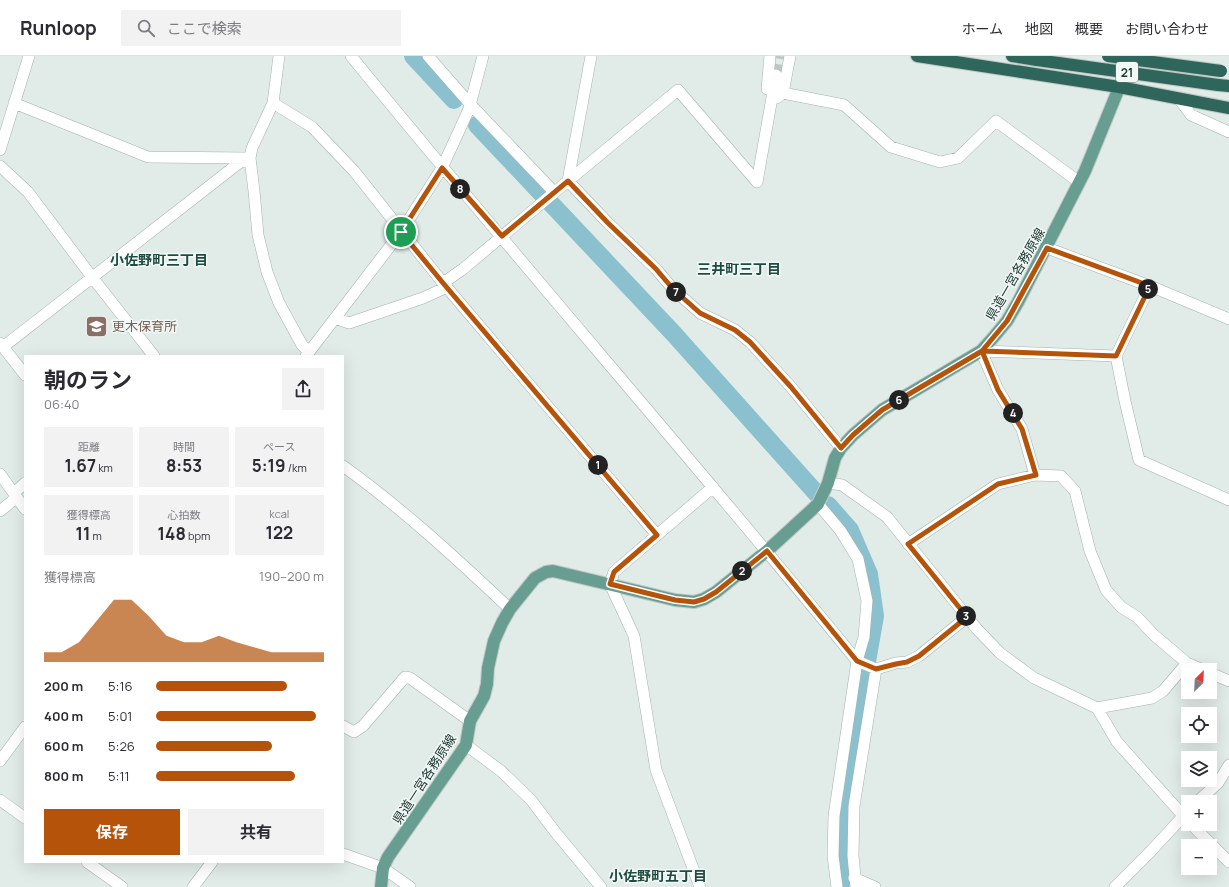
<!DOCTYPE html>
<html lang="ja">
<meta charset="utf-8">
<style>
:root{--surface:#fff;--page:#f2f2f3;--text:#2b2b33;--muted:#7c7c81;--line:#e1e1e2;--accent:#b45309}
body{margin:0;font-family:Manrope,"Noto Sans JP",sans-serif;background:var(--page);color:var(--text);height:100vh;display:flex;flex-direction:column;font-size:15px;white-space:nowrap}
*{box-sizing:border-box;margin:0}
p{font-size:13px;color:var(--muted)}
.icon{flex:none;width:22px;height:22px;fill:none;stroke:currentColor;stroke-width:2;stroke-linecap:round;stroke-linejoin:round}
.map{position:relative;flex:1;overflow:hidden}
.details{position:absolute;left:24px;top:299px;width:320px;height:508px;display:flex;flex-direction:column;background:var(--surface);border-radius:0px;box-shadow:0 4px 16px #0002}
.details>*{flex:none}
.needle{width:26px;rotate:24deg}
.controls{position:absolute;left:1181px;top:607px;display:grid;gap:8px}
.controls a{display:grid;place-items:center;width:36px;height:36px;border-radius:0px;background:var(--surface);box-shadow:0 4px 16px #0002;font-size:20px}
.pin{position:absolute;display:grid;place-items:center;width:34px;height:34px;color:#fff;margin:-17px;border:2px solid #fff;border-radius:50%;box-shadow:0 1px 4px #0007}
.km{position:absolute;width:20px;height:20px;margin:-10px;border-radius:50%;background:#222;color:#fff;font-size:11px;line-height:20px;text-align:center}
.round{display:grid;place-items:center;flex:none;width:42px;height:42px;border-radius:0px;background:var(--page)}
.summary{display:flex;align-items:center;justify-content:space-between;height:68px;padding:0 20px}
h1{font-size:22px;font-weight:700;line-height:30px}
.stats{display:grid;grid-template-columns:repeat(3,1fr);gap:6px;height:68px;padding:4px 20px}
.stats div{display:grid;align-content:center;border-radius:0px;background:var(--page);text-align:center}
.stats b{font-size:17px;font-weight:700}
.stats small{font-size:11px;font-weight:400}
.stats p{font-size:11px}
.chart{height:112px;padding:8px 20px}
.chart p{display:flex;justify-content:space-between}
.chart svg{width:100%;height:72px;margin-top:4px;fill:var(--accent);opacity:.7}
.button{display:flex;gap:8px;margin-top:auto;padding:8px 20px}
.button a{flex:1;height:46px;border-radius:0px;background:var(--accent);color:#fff;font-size:16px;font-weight:700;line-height:46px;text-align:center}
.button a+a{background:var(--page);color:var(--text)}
ul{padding:0 20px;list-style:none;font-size:13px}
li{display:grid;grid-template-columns:64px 48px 1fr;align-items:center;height:30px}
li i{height:10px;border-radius:5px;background:var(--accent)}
header{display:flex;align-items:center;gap:24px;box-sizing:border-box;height:56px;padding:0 20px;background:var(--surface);border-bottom:1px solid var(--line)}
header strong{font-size:19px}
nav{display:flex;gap:22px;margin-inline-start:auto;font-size:14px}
.search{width:280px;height:36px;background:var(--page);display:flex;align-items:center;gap:10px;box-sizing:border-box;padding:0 14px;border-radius:0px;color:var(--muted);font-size:15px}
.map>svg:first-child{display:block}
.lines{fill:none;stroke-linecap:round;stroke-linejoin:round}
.river{stroke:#8bc1ce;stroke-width:18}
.minor-tunnel{stroke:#bbc8c3;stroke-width:11;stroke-dasharray:11 5.5;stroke-linecap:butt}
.minor-casing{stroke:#a4b3ae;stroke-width:12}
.major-casing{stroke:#c1c8c6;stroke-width:14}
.highway-casing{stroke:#c1c8c6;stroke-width:14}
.minor{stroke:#fff;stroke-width:11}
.major{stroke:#689e92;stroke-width:12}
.highway{stroke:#2f665c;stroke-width:12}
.highway-bridge-casing{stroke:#c1c8c6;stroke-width:14;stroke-linecap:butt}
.highway-bridge{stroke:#2f665c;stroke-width:12}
.route-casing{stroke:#fff;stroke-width:8}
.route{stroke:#b45309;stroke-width:5}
.labels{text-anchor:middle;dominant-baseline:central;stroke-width:3;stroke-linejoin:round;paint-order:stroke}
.shield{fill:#f1f8f5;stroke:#60746f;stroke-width:1}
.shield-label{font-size:12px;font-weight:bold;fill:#223b35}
.street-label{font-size:13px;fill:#223b35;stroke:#f1f8f5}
.education-label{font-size:13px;fill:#785e54;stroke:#f1f8f5;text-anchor:start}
.neighbourhood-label{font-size:14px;font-weight:bold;fill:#1f4c42;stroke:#f1f8f5}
</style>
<header>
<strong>Runloop</strong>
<div class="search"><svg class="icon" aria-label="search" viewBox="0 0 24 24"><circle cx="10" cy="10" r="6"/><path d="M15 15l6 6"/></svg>ここで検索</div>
<nav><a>ホーム</a><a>地図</a><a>概要</a><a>お問い合わせ</a></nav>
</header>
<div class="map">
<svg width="1229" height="831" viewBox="0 0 1229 831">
<rect width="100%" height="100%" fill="#e1ebe7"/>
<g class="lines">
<path class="river" d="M413 0 454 44
M477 69 674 278 817 438
M828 449 850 474 869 518 875 560 859 651 844 755V818L846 831"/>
<path class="minor-tunnel" d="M776 19 779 0"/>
<defs>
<path id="minor" d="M279 0 273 47 252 92 250 102 254 135 258 179 267 216 279 247 302 289 309 296
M351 0C517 204 691 401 857 605L876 613 896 607 907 606 919 600 967 561
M428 0 470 48 554 136
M767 33 770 0
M783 37 844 49 891 91 940 106 958 102 996 65 1079 126
M777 42 783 37 790 0
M1179 43 1191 59 1229 76
M14 47 148 101 248 102
M273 47 312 71 354 115 443 227 657 479
M0 94 29 0
M0 110 28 136 92 221 154 300
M757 126 678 34 568 125 608 167 656 213 673 233 700 257 735 274 750 286 791 331 841 392
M757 126 776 19
M1047 192 1150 230 1229 263
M443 227 463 213 568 125 591 0
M1150 230 1116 300 1125 345 1139 404 1229 444
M335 262 349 267 423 242 447 231
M0 287 25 319
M3 291 239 107 250 102
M306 300 401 176 442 112 469 53 483 0
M343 410C403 453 457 503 510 553
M0 418 25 453
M1035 419 1022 373 998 334 981 295 1116 300
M828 427 842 429 887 461 976 572 1000 597 1034 622 1097 652 1117 686 1188 765
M14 437 25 427
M818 448 840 474 858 503 867 545 864 581 857 605 834 760 833 800 837 831
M0 455 16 442
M908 488 998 428 1035 419 1061 420 1075 435 1090 495 1106 534 1121 551 1137 561 1154 579 1187 607 1203 614
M1210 617 1229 625
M1097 652 1152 642 1163 635 1187 607
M343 670 354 676 363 670 405 621 410 622 470 665
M466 689 501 715 531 744 556 777 601 831
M0 705 25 671
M0 744 25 762
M1197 746 1218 727 1229 709
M1191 768 1229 806
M343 798 383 812 410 831
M87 806 122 831
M854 822 875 831
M193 831 212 806
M700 831 656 714 634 580 610 528 614 516 713 431
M856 831 853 800 854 750 876 613
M1115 831 1150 796 1188 755"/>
<path id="major" d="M381 831 383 812 388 801 466 689 470 665 484 640 487 628 488 612 494 585 502 567 510 553 535 522 546 516 553 515 675 544 694 546 704 543 716 536 767 495 818 448 828 427 835 402 841 392 853 379 882 354 981 295 992 283 1007 265 1018 246 1085 115 1132 0"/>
<path id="highway" d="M917 0 1119 31 1229 52
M1012 0 1037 4
M1218 29 1229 30"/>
</defs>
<use href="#minor" class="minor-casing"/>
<use href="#major" class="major-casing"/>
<use href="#highway" class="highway-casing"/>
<use href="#minor" class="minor"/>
<use href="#major" class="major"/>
<use href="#highway" class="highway"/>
<defs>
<path id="highway-bridge" d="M1108 0 1221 15
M1037 4 1218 29"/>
</defs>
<use href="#highway-bridge" class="highway-bridge-casing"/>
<use href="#highway-bridge" class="highway-bridge"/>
</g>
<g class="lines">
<defs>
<path id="route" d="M401 176 443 227 657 479 614 516 610 528 675 544 694 546 704 543 716 536 767 495 857 605 876 613 896 608 907 606 919 600 967 561 908 488 998 428 1036 419 1022 373 998 334 982 295 1007 265 1047 192 1150 230 1116 300 982 295 882 354 853 379 841 392 791 331 750 286 735 274 700 257 673 233 656 213 608 167 568 125 502 180 442 112 401 176"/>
</defs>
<use href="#route" class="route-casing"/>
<use href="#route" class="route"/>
</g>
<defs>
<symbol id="school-square" viewBox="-11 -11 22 22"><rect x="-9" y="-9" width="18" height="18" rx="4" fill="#8d6e63" stroke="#f1f8f5"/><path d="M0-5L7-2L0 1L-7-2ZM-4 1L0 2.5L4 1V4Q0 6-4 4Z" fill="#fff"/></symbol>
</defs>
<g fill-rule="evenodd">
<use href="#school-square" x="84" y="258" width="25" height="25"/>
</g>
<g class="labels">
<rect class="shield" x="1116" y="6" width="22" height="20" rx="3"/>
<g class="shield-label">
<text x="1127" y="16">21</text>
</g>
<g class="street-label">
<text transform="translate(1015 218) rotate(-60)">県道一宮各務原線</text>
<text transform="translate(424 723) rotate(-57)">県道一宮各務原線</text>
</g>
<g class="education-label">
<text x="112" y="270">更木保育所</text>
</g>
<g class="neighbourhood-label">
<text x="159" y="203">小佐野町三丁目</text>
<text x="739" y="212">三井町三丁目</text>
<text x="658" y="819">小佐野町五丁目</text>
</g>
</g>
</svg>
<div class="controls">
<a><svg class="needle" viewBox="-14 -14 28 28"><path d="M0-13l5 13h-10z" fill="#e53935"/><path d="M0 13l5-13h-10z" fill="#7c7c81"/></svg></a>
<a><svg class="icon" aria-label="locate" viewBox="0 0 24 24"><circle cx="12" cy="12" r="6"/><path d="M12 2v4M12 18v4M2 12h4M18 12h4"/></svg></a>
<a><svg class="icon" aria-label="layers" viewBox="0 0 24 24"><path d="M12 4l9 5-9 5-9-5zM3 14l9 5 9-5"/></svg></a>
<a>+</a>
<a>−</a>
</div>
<div class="pin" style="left:401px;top:176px;background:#1e9e55"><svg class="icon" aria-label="arrive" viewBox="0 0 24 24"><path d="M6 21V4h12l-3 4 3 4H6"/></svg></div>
<b class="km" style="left:598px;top:409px">1</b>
<b class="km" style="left:742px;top:515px">2</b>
<b class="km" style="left:966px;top:560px">3</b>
<b class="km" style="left:1013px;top:357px">4</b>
<b class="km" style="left:1148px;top:233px">5</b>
<b class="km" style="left:899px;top:344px">6</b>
<b class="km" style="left:676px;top:236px">7</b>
<b class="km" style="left:460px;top:133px">8</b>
<section class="details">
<div class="summary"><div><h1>朝のラン</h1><p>06:40</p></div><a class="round"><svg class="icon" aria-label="share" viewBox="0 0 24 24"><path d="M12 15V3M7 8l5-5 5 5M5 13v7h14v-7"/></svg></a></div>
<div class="stats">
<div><p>距離</p><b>1.67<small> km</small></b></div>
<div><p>時間</p><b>8:53</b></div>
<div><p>ペース</p><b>5:19<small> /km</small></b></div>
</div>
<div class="stats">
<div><p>獲得標高</p><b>11<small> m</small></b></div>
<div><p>心拍数</p><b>148<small> bpm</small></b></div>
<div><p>kcal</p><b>122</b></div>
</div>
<div class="chart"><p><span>獲得標高</span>190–200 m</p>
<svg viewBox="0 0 160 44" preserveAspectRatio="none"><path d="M0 44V38L10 38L20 32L30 19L40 6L50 6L60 16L70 28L80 32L90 32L100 28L110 32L120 35L130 38L140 38L150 38L160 38V44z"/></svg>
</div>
<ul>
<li><b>200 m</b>5:16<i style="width:78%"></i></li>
<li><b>400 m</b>5:01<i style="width:95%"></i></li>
<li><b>600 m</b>5:26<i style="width:69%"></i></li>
<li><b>800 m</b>5:11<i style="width:83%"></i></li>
</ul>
<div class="button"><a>保存</a><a>共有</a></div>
</section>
</div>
